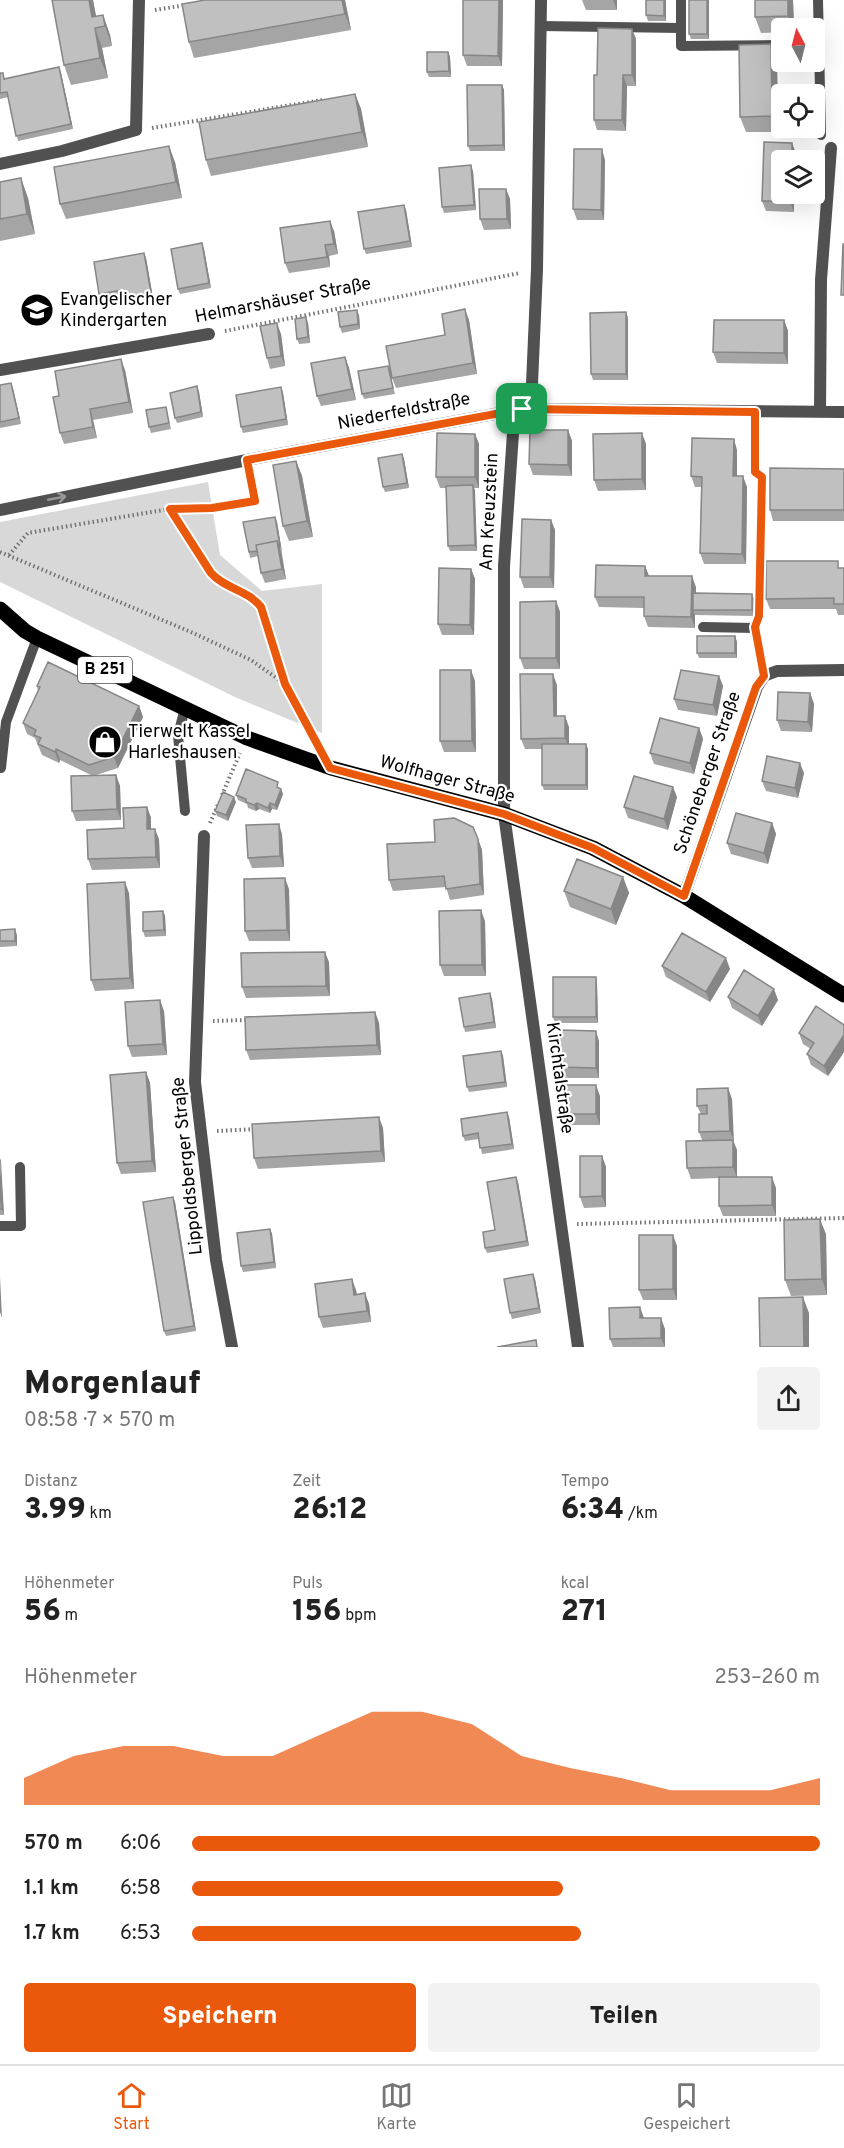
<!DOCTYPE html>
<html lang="de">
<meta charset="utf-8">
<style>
:root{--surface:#fff;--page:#f2f2f2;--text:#222;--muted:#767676;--line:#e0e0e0;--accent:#ea580c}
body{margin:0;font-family:Overpass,sans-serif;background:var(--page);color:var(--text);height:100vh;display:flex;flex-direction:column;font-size:22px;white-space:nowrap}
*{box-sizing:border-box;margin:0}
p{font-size:20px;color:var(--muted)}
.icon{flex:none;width:33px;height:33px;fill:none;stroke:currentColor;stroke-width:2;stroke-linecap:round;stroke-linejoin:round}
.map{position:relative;height:1347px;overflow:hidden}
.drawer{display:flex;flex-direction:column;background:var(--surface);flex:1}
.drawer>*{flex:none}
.needle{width:39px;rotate:353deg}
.buttons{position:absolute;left:771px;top:18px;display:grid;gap:12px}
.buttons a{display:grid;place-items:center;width:54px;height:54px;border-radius:6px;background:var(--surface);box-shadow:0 6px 24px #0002;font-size:30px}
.pin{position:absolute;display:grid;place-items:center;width:51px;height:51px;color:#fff;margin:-26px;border-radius:12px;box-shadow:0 3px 9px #0006}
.round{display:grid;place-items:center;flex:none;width:63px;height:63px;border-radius:6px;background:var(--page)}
.headline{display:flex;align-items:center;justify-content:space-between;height:102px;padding:0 24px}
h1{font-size:33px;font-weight:800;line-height:45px}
.metrics{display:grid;grid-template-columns:repeat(3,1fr);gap:9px;height:102px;padding:6px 24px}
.metrics div{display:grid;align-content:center}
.metrics b{font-size:30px;font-weight:800}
.metrics small{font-size:16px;font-weight:400}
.metrics p{font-size:16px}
.chart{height:168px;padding:12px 24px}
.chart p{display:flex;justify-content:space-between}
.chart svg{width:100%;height:108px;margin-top:6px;fill:var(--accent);opacity:.7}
.button{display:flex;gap:12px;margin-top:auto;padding:12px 24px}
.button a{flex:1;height:69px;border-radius:6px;background:var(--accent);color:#fff;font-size:24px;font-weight:800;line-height:69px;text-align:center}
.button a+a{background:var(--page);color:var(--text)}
ul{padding:0 24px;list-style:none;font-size:20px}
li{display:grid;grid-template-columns:96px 72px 1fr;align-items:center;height:45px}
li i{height:15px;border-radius:8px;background:var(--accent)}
.dock{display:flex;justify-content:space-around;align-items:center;height:84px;border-top:2px solid var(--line);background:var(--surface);font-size:16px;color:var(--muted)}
.dock a{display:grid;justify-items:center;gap:3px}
.dock .selected{color:var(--accent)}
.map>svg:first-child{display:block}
.green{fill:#d8d8d8}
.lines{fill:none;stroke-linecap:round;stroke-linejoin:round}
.path{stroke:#737373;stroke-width:4;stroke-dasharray:1.5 3;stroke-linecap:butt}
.lane{stroke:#515151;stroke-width:10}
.street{stroke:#515151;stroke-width:12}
.primary{stroke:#000;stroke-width:15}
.wall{fill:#a5a5a5}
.shaded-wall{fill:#868686}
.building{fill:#c0c0c0;stroke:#868686;stroke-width:1.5}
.oneway{stroke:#979797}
.route-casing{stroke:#fff;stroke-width:12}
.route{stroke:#ea580c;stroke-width:8}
.labels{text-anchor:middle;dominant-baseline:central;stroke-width:4.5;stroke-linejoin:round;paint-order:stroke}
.shield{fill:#fff;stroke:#4c4c4c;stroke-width:1.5}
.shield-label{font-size:16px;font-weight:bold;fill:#000}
.poi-label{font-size:18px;fill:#000;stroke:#fff;text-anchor:start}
.street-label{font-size:18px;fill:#000;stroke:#fff}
</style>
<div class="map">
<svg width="844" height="1347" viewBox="0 0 844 1347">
<rect width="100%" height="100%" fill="#fff"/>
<path class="green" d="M208 482 220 555 262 591 322 584V733L237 698 0 582V522Z"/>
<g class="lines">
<path class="path" d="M155 10 186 5
M152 128 322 100
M225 331 520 273
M755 425V472L762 477 759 615
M171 509 212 508 255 501 249 474
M0 552 191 632 251 660 285 684
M9 555 28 533 170 509 211 573C225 589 248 590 261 607L285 684 317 744
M222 795 240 753
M210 823 219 802
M213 1021 248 1020
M217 1131 257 1129
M577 1224 844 1218"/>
<path class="lane" d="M681 0V46L782 45
M818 0 821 135
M541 26 681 28
M703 627 755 628 764 676
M1 768 6 722 37 638
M185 811 178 735 185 708
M0 1226H21L20 1167"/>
<path class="street" d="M541 0 537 269 532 384 513 433 504 566V814L578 1347
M0 164 62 151 136 130 139 0
M0 370 209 334
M820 412 821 280 831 148
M0 510 247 460 522 409 844 412
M204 836 195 1082 216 1260 232 1347
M684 896 757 687 764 676 777 671 844 670"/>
<path class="primary" d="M0 609 25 631 37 638 247 738 331 768 504 814 593 848 684 896 844 995"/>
</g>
<path class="wall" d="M52 0H95H93L96 16 103 15 110 35 112 46 102 48 108 78 71 85 64 65Z
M345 0 351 30 194 58 189 42Z
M503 0 502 66H467L463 55Z
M582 0H617V10H586Z
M646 0H666V21H648L646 15Z
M689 0H709V39H691L689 34Z
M755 0H793L794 28H782V32L761 33 755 17Z
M632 29 636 39V86H627L626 131 597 130 594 120 597 75Z
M448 52 450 57 451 77H429L427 72Z
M777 60 778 132H746L740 117Z
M0 73 5 79 61 73 73 129 18 141 8 97 0 99Z
M502 85 504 90 505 151H470L468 146Z
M355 94 361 109 368 147 211 176 206 160Z
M796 153 782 194H794V212L766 211 762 201Z
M605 160 604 220H577L573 209Z
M175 162 182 198 66 219 60 204Z
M473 171 476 210 444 213 442 207Z
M0 182 28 198 35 234 0 241Z
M506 189 510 199 511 229 484 230 480 219Z
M406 210 412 247 366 254 364 249Z
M334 231 338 254 329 256 330 267 289 273 285 263Z
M204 249 211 288 180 294 178 289Z
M146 258 153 298 125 303 123 296 101 299 99 294Z
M626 312 628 318V380H593L591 374Z
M359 315 360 329 342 333 340 327Z
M469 320 477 374 396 388 392 378 445 335Z
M784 320 788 331V364L717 363 713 352Z
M308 323 310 343 299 344 297 339Z
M281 334 285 366 270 369 267 358Z
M345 357 349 368 356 400 321 406 317 396Z
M388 366 395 394 364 399 362 394Z
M125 370 133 413 93 420 97 438 64 444 60 433 59 396Z
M11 383 21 424 0 428V385Z
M197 386 199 392 203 417 177 423 175 418Z
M281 387 283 393 288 425 243 433 241 427Z
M166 407 171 429 151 433 149 427Z
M568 430 572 441V476L533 475 529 464Z
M475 434 479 444V488H474L477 551H450L448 546 446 488H440L436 477Z
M646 444V490L598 491 594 480Z
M737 450V476L747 487 746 564H704L700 553 701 487H695L691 476Z
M404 459 409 488 385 492 383 487Z
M296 461 302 476 313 537 289 541 283 526Z
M844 469V521H773L770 510Z
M551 520 555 530 554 588H524L520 577Z
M277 522 286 579 265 583 261 573 258 556 250 558 249 552Z
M645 566 649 576 696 587V593L752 594 754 599V616L695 615V628L648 627 644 616V608L599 607 595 597Z
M841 568H844V615H838L836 609H770L766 599Z
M471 569 475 579 474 635H442L438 624Z
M556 601 560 612V669H524L520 658Z
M735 636 737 642V658H699L697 653Z
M719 676 723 686 717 716 678 710 674 699Z
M475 681 476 752H444L440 741Z
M557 685V716L569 727V744L588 749V790H544L542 785V749H525L521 739Z
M37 686 139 706 143 717 118 768 93 776 60 760 59 763 42 755 35 738 27 734 23 723 38 691Z
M810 693 814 704 812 732 781 731 777 720Z
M699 728 703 739 694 774 654 764 650 753Z
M804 773 798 798 766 791 762 781Z
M116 775 120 786 121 820 76 821 72 811Z
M280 788 283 794 277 810 272 809 270 813 259 809 256 811 248 808 247 804 238 800 236 795Z
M677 797 668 830 628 818 624 807Z
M236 802 228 821 217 816 215 811Z
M147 807 151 818V829L159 839 160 868 92 870 88 859 124 828Z
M772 823 776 834 768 864 731 854 727 843Z
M279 824 282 835 284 867 252 868 248 858Z
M478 839 482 850 484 895 450 900 446 887 393 891 389 880Z
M623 877 629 893 616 925 570 907 564 891Z
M289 889 290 941H249L245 931Z
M129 893 134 989 95 991 91 980Z
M163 911 165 916 166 936 145 937 143 931Z
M485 921 486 976H444L440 965Z
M0 930 17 935V946L0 947Z
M329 962 330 996 246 998 242 987Z
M662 966 730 969 710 1002 666 977Z
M596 977 597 983 598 1023H555L553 1017Z
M728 997 778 1000 762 1026 732 1008Z
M492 999 496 1028 465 1032 464 1027Z
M164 1011 167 1055 132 1057 128 1046Z
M375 1012 379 1023 381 1055 250 1060 246 1050Z
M844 1025V1052L828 1076 811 1065 807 1054 811 1049 803 1044 799 1033Z
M599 1041V1078H563L559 1067Z
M501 1051 503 1056 507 1087 469 1092 467 1087Z
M146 1072 150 1083 156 1172 121 1174 117 1163Z
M600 1096V1125H569L565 1114Z
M732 1099 733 1142 737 1150V1177L776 1188V1216H723L719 1206V1178L691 1179 687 1168 702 1140 699 1132 701 1114 697 1106Z
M509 1117 514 1149 482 1154 479 1139 465 1141 463 1136Z
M383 1128 385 1162 258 1169 254 1158Z
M602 1156 606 1167V1207L584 1208 580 1197Z
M0 1158 4 1215H0Z
M518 1182 529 1246 487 1253 485 1248 495 1230Z
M175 1202 196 1331 166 1336 164 1331Z
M270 1229 272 1234 276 1268 243 1272 241 1266Z
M826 1234 827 1295 791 1296 785 1280Z
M677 1246V1300H643L639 1290Z
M535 1279 541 1313 512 1319 510 1313Z
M356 1290 357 1294 369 1304 371 1322 323 1328 319 1317Z
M644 1318 665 1329V1347H613L610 1339Z"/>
<path class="shaded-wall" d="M89 0H93L98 27 92 17Z
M342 0H345L351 30 345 14Z
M499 0H503L502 66 498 56Z
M613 0H617V10Z
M664 0H666V21L664 16Z
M707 0H709V39L707 34Z
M788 0H793L794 28H793L788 16Z
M103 15 110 35 112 46 105 26Z
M95 28 102 48 108 78 100 58Z
M632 29 636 39V86L632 75Z
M771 44 777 60 778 132 772 116Z
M448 52 450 57 451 77 449 71Z
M59 67 61 73 73 129 71 124Z
M623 75 627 86 626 131 622 120Z
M502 85 504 90 505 151 503 145Z
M355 94 361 109 368 147 362 132Z
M792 143 796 153V160H792Z
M169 146 175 162 182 198 176 182Z
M602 149 605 160 604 220 601 210Z
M471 165 473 171 476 210 474 205Z
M21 178 28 198 35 234 27 214Z
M506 189 510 199 511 229 507 219Z
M790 194H794V212L790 201Z
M404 205 406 210 412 247 410 241Z
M330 221 334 231 338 254 334 244Z
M202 243 204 249 211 288 209 283Z
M325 245 329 256 330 267 327 257Z
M144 253 146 258 153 298 151 293Z
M465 309 469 320 477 374 473 363Z
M357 310 359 315 360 329 358 324Z
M626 312 628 318V380L626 374Z
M306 317 308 323 310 343 308 337Z
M784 320 788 331V364L784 353Z
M277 323 281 334 285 366 281 356Z
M345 357 349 368 356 400 352 389Z
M121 359 125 370 133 413 129 402Z
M11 383 13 388 21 424 19 418Z
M197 386 199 392 203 417 201 412Z
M281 387 283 393 288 425 286 419Z
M90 409 93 420 97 438 93 427Z
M568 430 572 441V476L568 465Z
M642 433 646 444V490L642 479Z
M475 434 479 444V488L475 477Z
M734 439 737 450V487L733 476Z
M402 454 404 459 409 488 407 483Z
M296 461 302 476 313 537 307 521Z
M743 476 747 487 746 564 742 554Z
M473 485 475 490 477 551 475 545Z
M275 517 277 522 282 552 280 546Z
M551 520 555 530 554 588 550 577Z
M277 541 281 552 286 579 282 569Z
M645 566 649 576H645Z
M471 569 475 579 474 635 470 625Z
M692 576 696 587 695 610H693L695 615V628L691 617Z
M752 594 754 599V616L752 610Z
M556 601 560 612V669L556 658Z
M735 636 737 642V658L735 653Z
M471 670 475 681 476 752 472 741Z
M553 674 557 685V727L554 716Z
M719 676 723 686 717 716 713 705Z
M810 693 814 704 812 732 808 722Z
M139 706 143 717 118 768 114 757Z
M565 716 569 727V749L565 738Z
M699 728 703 739 694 774 690 763Z
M586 744 588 749V790L586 785Z
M56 749 60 760 59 763 55 752Z
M800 763 804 773 798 798 795 788Z
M116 775 120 786 121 820 117 809Z
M673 787 677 797 668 830 664 819Z
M281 789 283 794 277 810 275 805Z
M234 797 236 802 228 821 226 815Z
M257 803 259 809 256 811 254 805Z
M270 803 272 809 270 813 268 808Z
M147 807 151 818V840L147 829Z
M772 823 776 834 768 864 764 853Z
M279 824 282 835 284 867 280 856Z
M155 829 159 839 160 868 156 857Z
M478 839 482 850 484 895 480 884Z
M623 877 629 893 616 925 611 909Z
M285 878 289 889 290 941 287 930Z
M125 882 129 893 134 989 130 978Z
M481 910 485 921 486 976 482 965Z
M163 911 165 916 166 936 164 930Z
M15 929 17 935V946L15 941Z
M325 952 329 962 330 996 326 986Z
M726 958 730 969 710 1002 706 992Z
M596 977 597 983 598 1023 596 1017Z
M774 989 778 1000 762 1026 758 1016Z
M490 993 492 999 496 1028 494 1022Z
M160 1000 164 1011 167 1055 163 1044Z
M375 1012 379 1023 381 1055 377 1045Z
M596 1031 599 1041V1078L596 1068Z
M844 1035V1052L828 1076 824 1066Z
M501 1051 503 1056 507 1087 505 1082Z
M146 1072 150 1083 156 1172 152 1161Z
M596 1085 600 1096V1125L596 1114Z
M728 1088 732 1099 734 1142 730 1131Z
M507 1112 509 1117 514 1149 512 1144Z
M379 1117 383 1128 385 1162 381 1151Z
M733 1140 737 1150V1178L733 1167Z
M602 1156 606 1167V1207L602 1196Z
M0 1158 1 1161 4 1215 2 1209Z
M516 1177 518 1182 529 1246 527 1241Z
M772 1177 776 1188V1216L772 1205Z
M173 1197 175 1202 196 1331 194 1326Z
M820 1219 826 1234 827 1295 822 1279Z
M270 1229 272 1234 276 1268 274 1262Z
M673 1235 677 1246V1300L673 1289Z
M533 1274 535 1279 541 1313 539 1308Z
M0 1277 2 1318 0 1312Z
M352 1279 356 1290 358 1306 354 1295Z
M365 1293 369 1304 371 1322 367 1311Z
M803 1297 809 1313V1347H804Z
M640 1307 644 1318H640Z
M661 1318 665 1329V1347L661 1338Z"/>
<path class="building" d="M52 0H89L92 17 103 15 105 26 95 28 100 58 64 65Z
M205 0H342L345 14 189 42 182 4Z
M463 0H499L498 56 463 55Z
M646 0H664V16L646 15Z
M689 0H707V34H689Z
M755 0H788V16L755 17Z
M598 28 632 29V75H623L622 120H594V75H597Z
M771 44 772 116 740 117 739 45Z
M427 52H448L449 71 427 72Z
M59 67 71 124 16 136 7 92 0 93V73H3L4 79Z
M467 85H502L503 145 468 146Z
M355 94 362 132 206 160 199 122Z
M764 142 792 143V160H782V194H790V201H762Z
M169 146 176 182 60 204 54 167Z
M574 149H602L601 210 573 209Z
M471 165 474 205 442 207 439 168Z
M21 178 27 214 0 219V182Z
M479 189H506L507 219H480Z
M404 205 410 241 364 249 358 212Z
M330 221 334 244 325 245 327 257 285 263 280 228Z
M202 243 209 283 178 289 171 249Z
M843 244H844V295H841Z
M144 253 151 293 123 297 122 290 99 294 94 262Z
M465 309 473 363 392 378 386 346 445 335 442 314Z
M357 310 358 324 340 327 338 312Z
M626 312V374H591L590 313Z
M306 317 308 337 297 339 295 319Z
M714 320H784V353L713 352Z
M277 323 281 356 267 358 260 326Z
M345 357 352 389 317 396 311 363Z
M121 359 129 402 90 409 93 427 60 433 53 397 59 396 55 371Z
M388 366 393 388 362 394 358 371Z
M11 383 19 418 0 422V385Z
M197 386 201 412 175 418 170 393Z
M281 387 286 419 241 427 236 395Z
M166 407 169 423 149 427 146 410Z
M530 430H568V465L529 464Z
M437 433 475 434V477H436Z
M642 433V479L594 480 593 434Z
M692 438 734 439 733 476H743L742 554 700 553 702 477 691 476Z
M402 454 407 483 383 487 378 458Z
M296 461 307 521 283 526 273 465Z
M770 468 844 469V510H770Z
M473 485 475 545 448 546 446 486Z
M275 517 280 546 279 547 277 541 256 545 257 551 249 552 243 522Z
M522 519 551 520 550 577H520Z
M277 541 282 569 261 573 256 545Z
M766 561H838V568H844V604H834V598L766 599Z
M596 565 645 566V576H692L691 617 644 616V597H595Z
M439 568 471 569 470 625 438 624Z
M693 593 752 594V610H693Z
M556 601V658H520V602Z
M697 636H735V653H697Z
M48 662 139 706 114 757 89 765 56 749 55 752 38 744 41 738 34 735 36 730 23 723 40 687 37 686Z
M440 670H471L472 741H440Z
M681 670 719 676 713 705 674 699Z
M520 674H553L554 716H565V738L521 739Z
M778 692 810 693 808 722 777 720Z
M660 718 699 728 690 763 650 753Z
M542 744H586V785H542Z
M767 756 800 763 795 788 762 781Z
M246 769 278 782 277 787 281 789 275 805 270 803 268 808 257 803 254 805 246 802V799L236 795Z
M116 775 117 809 72 811 71 776Z
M634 776 673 787 664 819 624 807Z
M223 792 234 797 226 815 215 811Z
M147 807V829H155L156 857 88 859 87 830 124 828 123 808Z
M736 813 772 823 764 853 727 843Z
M454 818 473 827 478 839 480 884 446 889 444 876 389 880 387 844 435 842 434 820Z
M279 824 280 856 248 858 246 825Z
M577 859 623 877 611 909 564 891Z
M285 878 287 930 245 931 244 879Z
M125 882 130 978 91 980 87 884Z
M481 910 482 965H440L439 911Z
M163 911 164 930 143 931V912Z
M15 929V941H0V930Z
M682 933 726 958 706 992 662 966Z
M325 952 326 986 242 987 241 953Z
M744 970 774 989 758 1016 728 997Z
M553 977H596V1017H553Z
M490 993 494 1022 464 1027 459 998Z
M160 1000 163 1044 128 1046 125 1002Z
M816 1006 844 1025V1035L824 1066 807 1054 814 1043 799 1033Z
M375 1012 377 1045 246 1050 245 1017Z
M560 1030 596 1031V1068L559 1067Z
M501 1051 505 1082 467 1087 463 1056Z
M146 1072 152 1161 117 1163 110 1075Z
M565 1085H596V1114H565Z
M728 1088 730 1131 699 1132V1114H707V1105L697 1106V1089Z
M507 1112 512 1144 480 1148 478 1133 463 1136 461 1119Z
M379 1117 381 1151 254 1158 252 1124Z
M733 1140V1167L687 1168 686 1141Z
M580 1156H602V1196L580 1197Z
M0 1175 2 1209H0Z
M516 1177 527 1241 485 1248 483 1232 495 1230 487 1182Z
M719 1177H772V1205L719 1206Z
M173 1197 194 1326 164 1331 143 1202Z
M820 1219 822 1279 785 1280 784 1220Z
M270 1229 274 1262 241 1266 237 1233Z
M639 1235H673V1289L639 1290Z
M533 1274 539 1308 510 1313 504 1279Z
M352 1279 354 1295 365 1293 367 1311 319 1317 315 1284Z
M803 1297 804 1347H760L759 1298Z
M640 1307V1318H661V1338L610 1339 609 1308Z
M536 1340 537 1347H497Z"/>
<defs><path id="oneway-shaft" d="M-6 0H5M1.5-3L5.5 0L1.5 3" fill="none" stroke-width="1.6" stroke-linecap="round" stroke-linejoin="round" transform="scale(1.5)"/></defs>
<use class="oneway" href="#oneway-shaft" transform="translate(57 498) rotate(-11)"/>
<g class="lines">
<defs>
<path id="route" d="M522 409 755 412V472L762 477 759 616 755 627 764 676 756 687 684 896 593 848 504 814 330 768 285 684 261 607C248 590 225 589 211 573L170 509 212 508 255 501 247 460Z"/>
</defs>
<use href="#route" class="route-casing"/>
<use href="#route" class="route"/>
</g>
<defs>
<symbol id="school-disc" viewBox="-11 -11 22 22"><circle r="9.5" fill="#000" stroke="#fff"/><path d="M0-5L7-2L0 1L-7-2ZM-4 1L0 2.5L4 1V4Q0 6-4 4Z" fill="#fff"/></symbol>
<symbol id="shop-disc" viewBox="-11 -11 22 22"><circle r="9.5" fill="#000" stroke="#fff"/><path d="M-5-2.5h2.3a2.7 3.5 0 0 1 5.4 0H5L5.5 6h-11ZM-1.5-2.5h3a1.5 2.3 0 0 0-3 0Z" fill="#fff"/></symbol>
</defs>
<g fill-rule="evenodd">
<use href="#school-disc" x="18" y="291" width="38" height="38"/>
<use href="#shop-disc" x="86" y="723" width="38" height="38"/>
</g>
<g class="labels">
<rect class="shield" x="78" y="657" width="54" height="26" rx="4.5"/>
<g class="shield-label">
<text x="105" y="670">B 251</text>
</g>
<g class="poi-label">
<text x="60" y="300">Evangelischer<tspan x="60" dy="21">Kindergarten</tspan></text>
<text x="128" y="732">Tierwelt Kassel<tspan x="128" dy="21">Harleshausen</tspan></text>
</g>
<g class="street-label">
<text transform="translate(283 301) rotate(-11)">Helmarshäuser Straße</text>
<text transform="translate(404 412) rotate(-11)">Niederfeldstraße</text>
<text transform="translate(490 512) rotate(-87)">Am Kreuzstein</text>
<text transform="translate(708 773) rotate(-71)">Schöneberger Straße</text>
<text transform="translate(447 780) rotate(15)">Wolfhager Straße</text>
<text transform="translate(559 1078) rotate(82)">Kirchtalstraße</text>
<text transform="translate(188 1166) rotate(-96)">Lippoldsberger Straße</text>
</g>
</g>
</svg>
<div class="buttons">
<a><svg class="needle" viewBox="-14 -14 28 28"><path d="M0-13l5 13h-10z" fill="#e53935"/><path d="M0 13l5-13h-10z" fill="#767676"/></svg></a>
<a><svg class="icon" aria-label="locate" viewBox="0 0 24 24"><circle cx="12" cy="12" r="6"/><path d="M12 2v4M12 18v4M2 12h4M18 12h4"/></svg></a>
<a><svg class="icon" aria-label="layers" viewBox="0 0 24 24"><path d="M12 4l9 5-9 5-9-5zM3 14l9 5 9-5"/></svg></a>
</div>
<div class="pin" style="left:522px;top:409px;background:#1e9e55"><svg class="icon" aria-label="arrive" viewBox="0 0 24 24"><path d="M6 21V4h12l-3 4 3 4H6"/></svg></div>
</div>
<section class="drawer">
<div class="headline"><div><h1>Morgenlauf</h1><p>08:58 · 7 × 570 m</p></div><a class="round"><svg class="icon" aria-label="share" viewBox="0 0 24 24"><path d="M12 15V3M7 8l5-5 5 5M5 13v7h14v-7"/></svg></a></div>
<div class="metrics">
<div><p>Distanz</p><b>3.99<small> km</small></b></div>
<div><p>Zeit</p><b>26:12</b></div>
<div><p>Tempo</p><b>6:34<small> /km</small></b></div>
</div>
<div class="metrics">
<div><p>Höhenmeter</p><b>56<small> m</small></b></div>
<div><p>Puls</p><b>156<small> bpm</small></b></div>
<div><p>kcal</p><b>271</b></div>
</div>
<div class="chart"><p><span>Höhenmeter</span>253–260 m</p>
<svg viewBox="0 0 160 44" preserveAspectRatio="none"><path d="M0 44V33L10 24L20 20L30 20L40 24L50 24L60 15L70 6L80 6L90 11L100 24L110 29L120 33L130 38L140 38L150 38L160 33V44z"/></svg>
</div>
<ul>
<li><b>570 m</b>6:06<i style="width:100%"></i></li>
<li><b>1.1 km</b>6:58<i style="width:59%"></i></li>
<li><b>1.7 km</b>6:53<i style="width:62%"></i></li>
</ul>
<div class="button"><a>Speichern</a><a>Teilen</a></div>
</section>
<nav class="dock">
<a class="selected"><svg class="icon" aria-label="home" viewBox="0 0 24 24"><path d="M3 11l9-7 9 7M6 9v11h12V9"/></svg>Start</a>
<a><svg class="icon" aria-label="map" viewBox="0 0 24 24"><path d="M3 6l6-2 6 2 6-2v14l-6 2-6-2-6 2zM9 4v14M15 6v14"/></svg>Karte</a>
<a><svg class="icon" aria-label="saved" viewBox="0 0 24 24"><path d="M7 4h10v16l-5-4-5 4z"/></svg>Gespeichert</a>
</nav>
